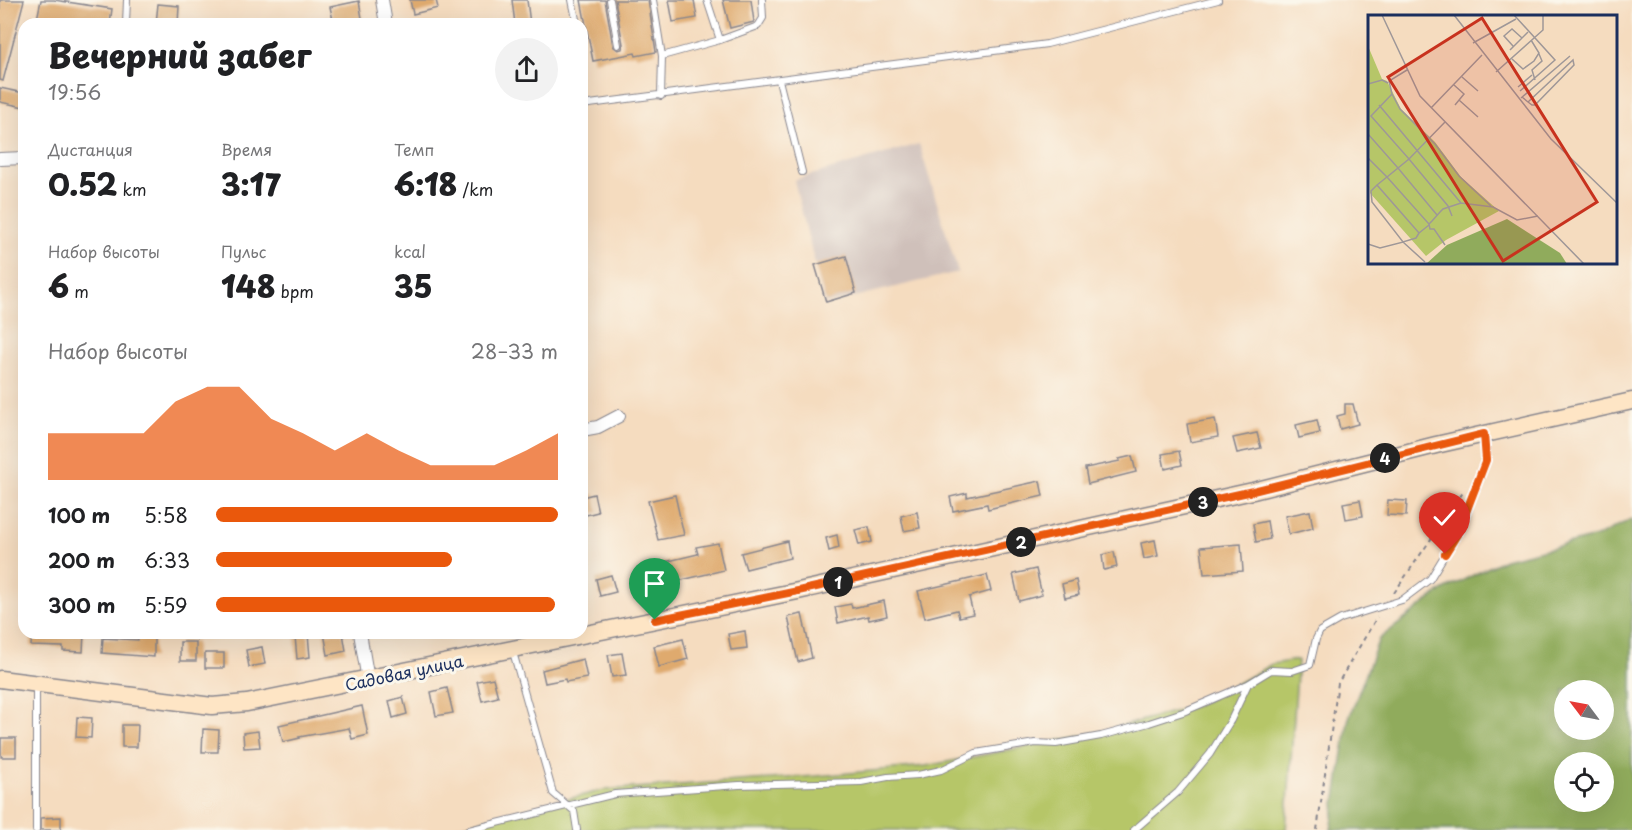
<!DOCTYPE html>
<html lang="ru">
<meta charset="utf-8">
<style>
:root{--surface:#fff;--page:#f2f2f2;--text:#202124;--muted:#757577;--accent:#ea580c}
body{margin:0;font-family:"Playpen Sans",sans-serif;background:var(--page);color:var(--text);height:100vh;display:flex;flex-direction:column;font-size:22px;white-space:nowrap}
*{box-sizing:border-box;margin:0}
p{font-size:20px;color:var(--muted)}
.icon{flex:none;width:33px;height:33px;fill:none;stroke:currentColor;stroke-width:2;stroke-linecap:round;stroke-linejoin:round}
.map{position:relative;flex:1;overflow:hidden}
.side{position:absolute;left:18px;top:18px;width:570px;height:621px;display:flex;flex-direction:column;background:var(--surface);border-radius:18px;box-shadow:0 6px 24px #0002}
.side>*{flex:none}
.needle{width:39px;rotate:302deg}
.tools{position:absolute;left:1554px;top:680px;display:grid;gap:12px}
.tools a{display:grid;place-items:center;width:60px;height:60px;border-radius:50%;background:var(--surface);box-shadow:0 6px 24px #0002;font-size:30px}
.pin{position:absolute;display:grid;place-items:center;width:51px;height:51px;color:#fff;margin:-62px -26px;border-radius:50% 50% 50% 0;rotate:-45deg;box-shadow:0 0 6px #0007}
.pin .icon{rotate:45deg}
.km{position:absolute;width:30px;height:30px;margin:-15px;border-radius:50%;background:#222;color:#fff;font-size:16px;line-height:30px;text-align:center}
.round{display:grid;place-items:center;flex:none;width:63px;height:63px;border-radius:32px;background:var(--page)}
.headline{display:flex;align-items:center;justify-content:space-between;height:102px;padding:0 30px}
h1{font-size:33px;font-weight:800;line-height:45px}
.stats{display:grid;grid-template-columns:repeat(3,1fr);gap:9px;height:102px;padding:6px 30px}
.stats div{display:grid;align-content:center}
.stats b{font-size:30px;font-weight:800}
.stats small{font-size:16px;font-weight:400}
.stats p{font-size:16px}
.chart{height:168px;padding:12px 30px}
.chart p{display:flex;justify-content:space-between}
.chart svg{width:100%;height:108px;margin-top:6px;fill:var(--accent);opacity:.7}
ul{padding:0 30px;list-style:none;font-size:20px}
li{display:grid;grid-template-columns:96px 72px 1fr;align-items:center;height:45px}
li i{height:15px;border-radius:8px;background:var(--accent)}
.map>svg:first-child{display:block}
.industrial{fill:#cfc0ba}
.green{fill:#b6c668;stroke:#687a63;stroke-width:1.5}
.forest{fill:#90ab5c;stroke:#566d5d;stroke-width:1.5;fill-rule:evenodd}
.building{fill:#dfaa6e}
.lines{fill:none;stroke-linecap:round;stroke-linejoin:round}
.service-casing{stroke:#88868e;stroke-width:8}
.minor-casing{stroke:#88868e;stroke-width:14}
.secondary-casing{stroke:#88868e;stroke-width:19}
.path{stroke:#88868e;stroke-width:2;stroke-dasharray:4.5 4.5;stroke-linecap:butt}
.service{stroke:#fff;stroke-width:6}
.minor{stroke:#fff;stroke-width:12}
.secondary{stroke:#fee5c5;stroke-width:16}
.route-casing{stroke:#fff;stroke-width:12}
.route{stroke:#ea580c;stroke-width:8}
.labels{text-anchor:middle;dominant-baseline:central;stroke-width:6;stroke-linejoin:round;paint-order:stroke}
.street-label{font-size:16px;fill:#1b2f5e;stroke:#fbf7ec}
.inset-road{fill:none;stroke:#9e9798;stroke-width:1.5}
.view{fill:#c8321e;fill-opacity:0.15;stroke:#c8321e;stroke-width:3}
.inset-edge{fill:none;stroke:#1b2f5e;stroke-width:3}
</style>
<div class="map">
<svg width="1632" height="830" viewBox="0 0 1632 830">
<rect width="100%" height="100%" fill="#fbf7ec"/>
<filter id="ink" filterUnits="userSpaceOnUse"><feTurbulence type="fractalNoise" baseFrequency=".0167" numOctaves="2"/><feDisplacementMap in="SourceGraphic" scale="12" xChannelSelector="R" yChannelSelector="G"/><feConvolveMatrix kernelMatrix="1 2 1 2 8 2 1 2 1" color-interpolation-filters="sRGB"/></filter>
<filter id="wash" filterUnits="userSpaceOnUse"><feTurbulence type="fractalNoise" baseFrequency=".008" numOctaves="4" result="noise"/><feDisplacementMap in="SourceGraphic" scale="24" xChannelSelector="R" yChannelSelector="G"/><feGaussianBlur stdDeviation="1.35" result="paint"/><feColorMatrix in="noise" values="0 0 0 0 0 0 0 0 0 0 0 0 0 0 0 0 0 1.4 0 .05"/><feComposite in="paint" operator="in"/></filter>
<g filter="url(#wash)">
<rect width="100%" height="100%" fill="#f5dcbf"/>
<path class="industrial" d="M919 144 958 272 825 304 794 180Z"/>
<path class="green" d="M1298 660 1286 830H444L604 790 817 776 926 766 1097 733 1198 705 1272 664Z"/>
<path class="forest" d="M1632 519V830H1331L1348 721 1379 639 1440 592 1505 559 1596 537ZM1564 690H1604V729H1564ZM1564 762H1604V801H1564Z"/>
<g id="blocks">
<path class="building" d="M0 0H24L3 81 0 80Z
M41 0H54L112 9 110 24H36Z
M410 0H436L438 8 413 14Z
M512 0H527L530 24H515Z
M581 0H605L613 46 618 50 622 49 623 44 615 0H648L656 52 636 56 635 53 593 61Z
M669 0H694L697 18 673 22Z
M723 0H751L754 22 730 28Z
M359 1 363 24H334L330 7Z
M158 4 179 6 178 24H156Z
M0 88 24 93V107L0 102Z
M846 256 856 293 826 302 815 265Z
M1345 404H1353L1358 424 1340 429 1337 416 1345 414Z
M1215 419 1218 437 1190 442 1187 424Z
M1317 420 1320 433 1299 438 1296 425Z
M1257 433 1261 448 1237 453 1233 438Z
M1179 451 1182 465 1165 469 1162 454Z
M1132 456 1136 472 1088 484 1085 468 1120 461 1119 459Z
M1040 481 1043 496 988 509 987 504 953 511 950 497 967 493V497Z
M594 494 598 512 582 516V497Z
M675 495 684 535 658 540 648 501Z
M1360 500 1363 516 1346 519 1343 503Z
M1388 500 1407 501 1406 516 1387 515Z
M1310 511 1313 528 1289 534 1285 516Z
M917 512 920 528 904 531 901 516Z
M1267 521 1270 539 1256 542 1253 524Z
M869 527 872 542 859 545 855 530Z
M837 535 839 548 829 551 826 538Z
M1155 540 1158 556 1144 559 1141 543Z
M787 541 790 558 746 569 741 553Z
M718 543 724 570 665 584 660 563 698 554 696 547Z
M1241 544 1243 571 1204 574 1201 547Z
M1114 552 1117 567 1104 570 1102 555Z
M1036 569 1042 595 1019 601 1013 574Z
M611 575 616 592 600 596 596 579Z
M987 575 991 591 969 597 973 614 959 617 957 610 925 618 918 591Z
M1076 580 1079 595 1065 598 1062 584Z
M884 601 887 616 869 620 868 616 838 623 835 607 851 604 852 608Z
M802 614 812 658 798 662 788 617Z
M745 631 747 648 731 650 728 634Z
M32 633H84L83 652 63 651V647L31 646Z
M138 633H154V657L102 653 103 638 138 640Z
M324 633H343L346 651 328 655Z
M308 634 310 657 297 659 295 636Z
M683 639 688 659 659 667 654 646Z
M180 642H196V661H180Z
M262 647 265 664 249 667 246 650Z
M205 653H224V668H205Z
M622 653 626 675 612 677 608 655Z
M583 659 587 678 566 682 565 679 545 683 542 670Z
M493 678 498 697 482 701 477 681Z
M447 688 453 713 436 716 431 692Z
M403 697 407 714 393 718 389 701Z
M362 706 368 735 352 739 349 728 299 737 300 738 283 742 279 725Z
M77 717 92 718 91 738 76 737Z
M122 725H138L137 747H122Z
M203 729 219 730 218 752H202Z
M258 731 260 747 244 748 243 733Z
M1 738H16V757H1Z
M61 817V830H41V818Z"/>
</g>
</g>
<g filter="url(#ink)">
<use href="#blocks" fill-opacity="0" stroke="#88868e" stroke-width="1.5"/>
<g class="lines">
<defs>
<path id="service" d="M572 0 577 24
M610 0 618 45
M653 0 662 56 661 96
M707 0 720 40
M126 24 127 0
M662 56 720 40 758 26 763 18 762 0
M779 80 802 172
M582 105 1047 44 1218 0
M513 652 553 793 574 811 577 830
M36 684V830
M469 830 615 794 739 785 861 782 888 777 918 775 941 770 976 753 1035 743 1056 744 1101 736 1149 723 1183 712 1248 684
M1134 830 1178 792 1210 754 1231 720 1248 684 1271 670 1292 671 1310 665 1316 639 1320 631 1341 619 1402 600 1430 579 1458 533 1479 480 1486 460 1485 436"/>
<path id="minor" d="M382 0 386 24
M0 159 24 158
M582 430 598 427 619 416
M360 633 368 680"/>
<path id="secondary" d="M0 679 212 706 247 703 798 591 1253 491 1436 445 1632 401"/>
</defs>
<use href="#service" class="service-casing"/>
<use href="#minor" class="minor-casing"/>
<use href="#secondary" class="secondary-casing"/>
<path class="path" d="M1394 593 1464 491
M1317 830 1338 683 1377 617"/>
<use href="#service" class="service"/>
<use href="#minor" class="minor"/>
<use href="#secondary" class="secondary"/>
</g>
</g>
<g class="lines" filter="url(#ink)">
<defs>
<path id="route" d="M655 620 798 591 1253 491 1484 434 1486 460 1458 533 1445 554"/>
</defs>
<use href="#route" class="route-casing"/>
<use href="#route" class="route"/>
</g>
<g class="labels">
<g class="street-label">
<text transform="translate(404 672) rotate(-12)">Садовая улица</text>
</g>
</g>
<g transform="translate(1368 15)">
<rect width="249" height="249" fill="#f5dcbf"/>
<path d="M0 31 14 64 19 66 33 94 67 127 93 162 131 196 78 225 58 241 2 178Z" fill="#b6c668"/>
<path d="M139 204 192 238 199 249H58L79 230Z" fill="#90ab5c"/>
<path class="inset-road" d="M14 0 52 81 216 249M86 0 183 124 249 188M146 0 187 45 152 76M105 28 148 4M145 31 136 21 144 14 154 23M142 35 160 17M144 44 155 54 166 46 171 38 163 25M39 55 21 66 24 79 3 101 41 144 77 107M128 57 175 15V0M94 62 110 76M167 65 164 55 174 46 171 39M0 69 14 65 20 68M86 70 96 79 87 90M150 72 164 60M24 79 32 94 67 129 91 161 123 191M154 82 160 87 164 90H167L206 50 205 45 160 87M153 83 202 41M91 85 110 102M11 90 93 188M63 93 114 40M0 119 30 153 41 144 80 191 84 201M0 143 19 162 30 153 69 200M9 170 3 176 4 187 35 227 48 223 51 218M0 229 12 233 35 227 57 247M77 230 66 214H62L61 209 19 162 9 170 51 218 61 210V209L64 206 72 197 75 194 93 188 125 192 149 205 170 201"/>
<path class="view" d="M114 3 229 187 135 246 20 62Z"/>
<rect width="249" height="249" class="inset-edge"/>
</g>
</svg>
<div class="tools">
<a><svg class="needle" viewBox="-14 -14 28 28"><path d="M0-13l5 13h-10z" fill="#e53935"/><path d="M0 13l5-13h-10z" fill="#757577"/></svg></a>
<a><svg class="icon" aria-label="locate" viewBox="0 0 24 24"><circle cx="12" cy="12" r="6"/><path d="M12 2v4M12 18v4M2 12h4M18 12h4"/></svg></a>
</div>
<div class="pin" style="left:655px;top:620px;background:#1e9e55"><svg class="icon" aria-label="arrive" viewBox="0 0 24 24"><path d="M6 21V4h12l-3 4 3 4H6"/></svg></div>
<div class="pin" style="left:1445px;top:554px;background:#d93025"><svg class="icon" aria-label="check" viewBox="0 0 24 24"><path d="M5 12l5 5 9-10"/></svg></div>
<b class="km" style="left:838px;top:582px">1</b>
<b class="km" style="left:1021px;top:542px">2</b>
<b class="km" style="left:1203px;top:502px">3</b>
<b class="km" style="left:1385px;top:458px">4</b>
<section class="side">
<div class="headline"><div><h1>Вечерний забег</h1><p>19:56</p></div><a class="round"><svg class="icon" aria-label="share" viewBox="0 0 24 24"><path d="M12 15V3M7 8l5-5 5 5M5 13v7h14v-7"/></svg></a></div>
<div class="stats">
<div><p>Дистанция</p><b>0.52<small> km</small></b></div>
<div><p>Время</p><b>3:17</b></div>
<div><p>Темп</p><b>6:18<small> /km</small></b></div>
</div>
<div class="stats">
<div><p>Набор высоты</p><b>6<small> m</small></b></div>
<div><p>Пульс</p><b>148<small> bpm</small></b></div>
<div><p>kcal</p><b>35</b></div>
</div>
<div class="chart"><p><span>Набор высоты</span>28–33 m</p>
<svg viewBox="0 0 160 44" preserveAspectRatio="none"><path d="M0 44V25L10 25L20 25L30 25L40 12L50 6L60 6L70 19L80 25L90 32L100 25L110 32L120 38L130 38L140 38L150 32L160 25V44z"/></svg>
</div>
<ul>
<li><b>100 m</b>5:58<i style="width:100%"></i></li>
<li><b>200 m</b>6:33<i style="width:69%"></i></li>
<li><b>300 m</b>5:59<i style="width:99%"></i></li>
</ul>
</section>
</div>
